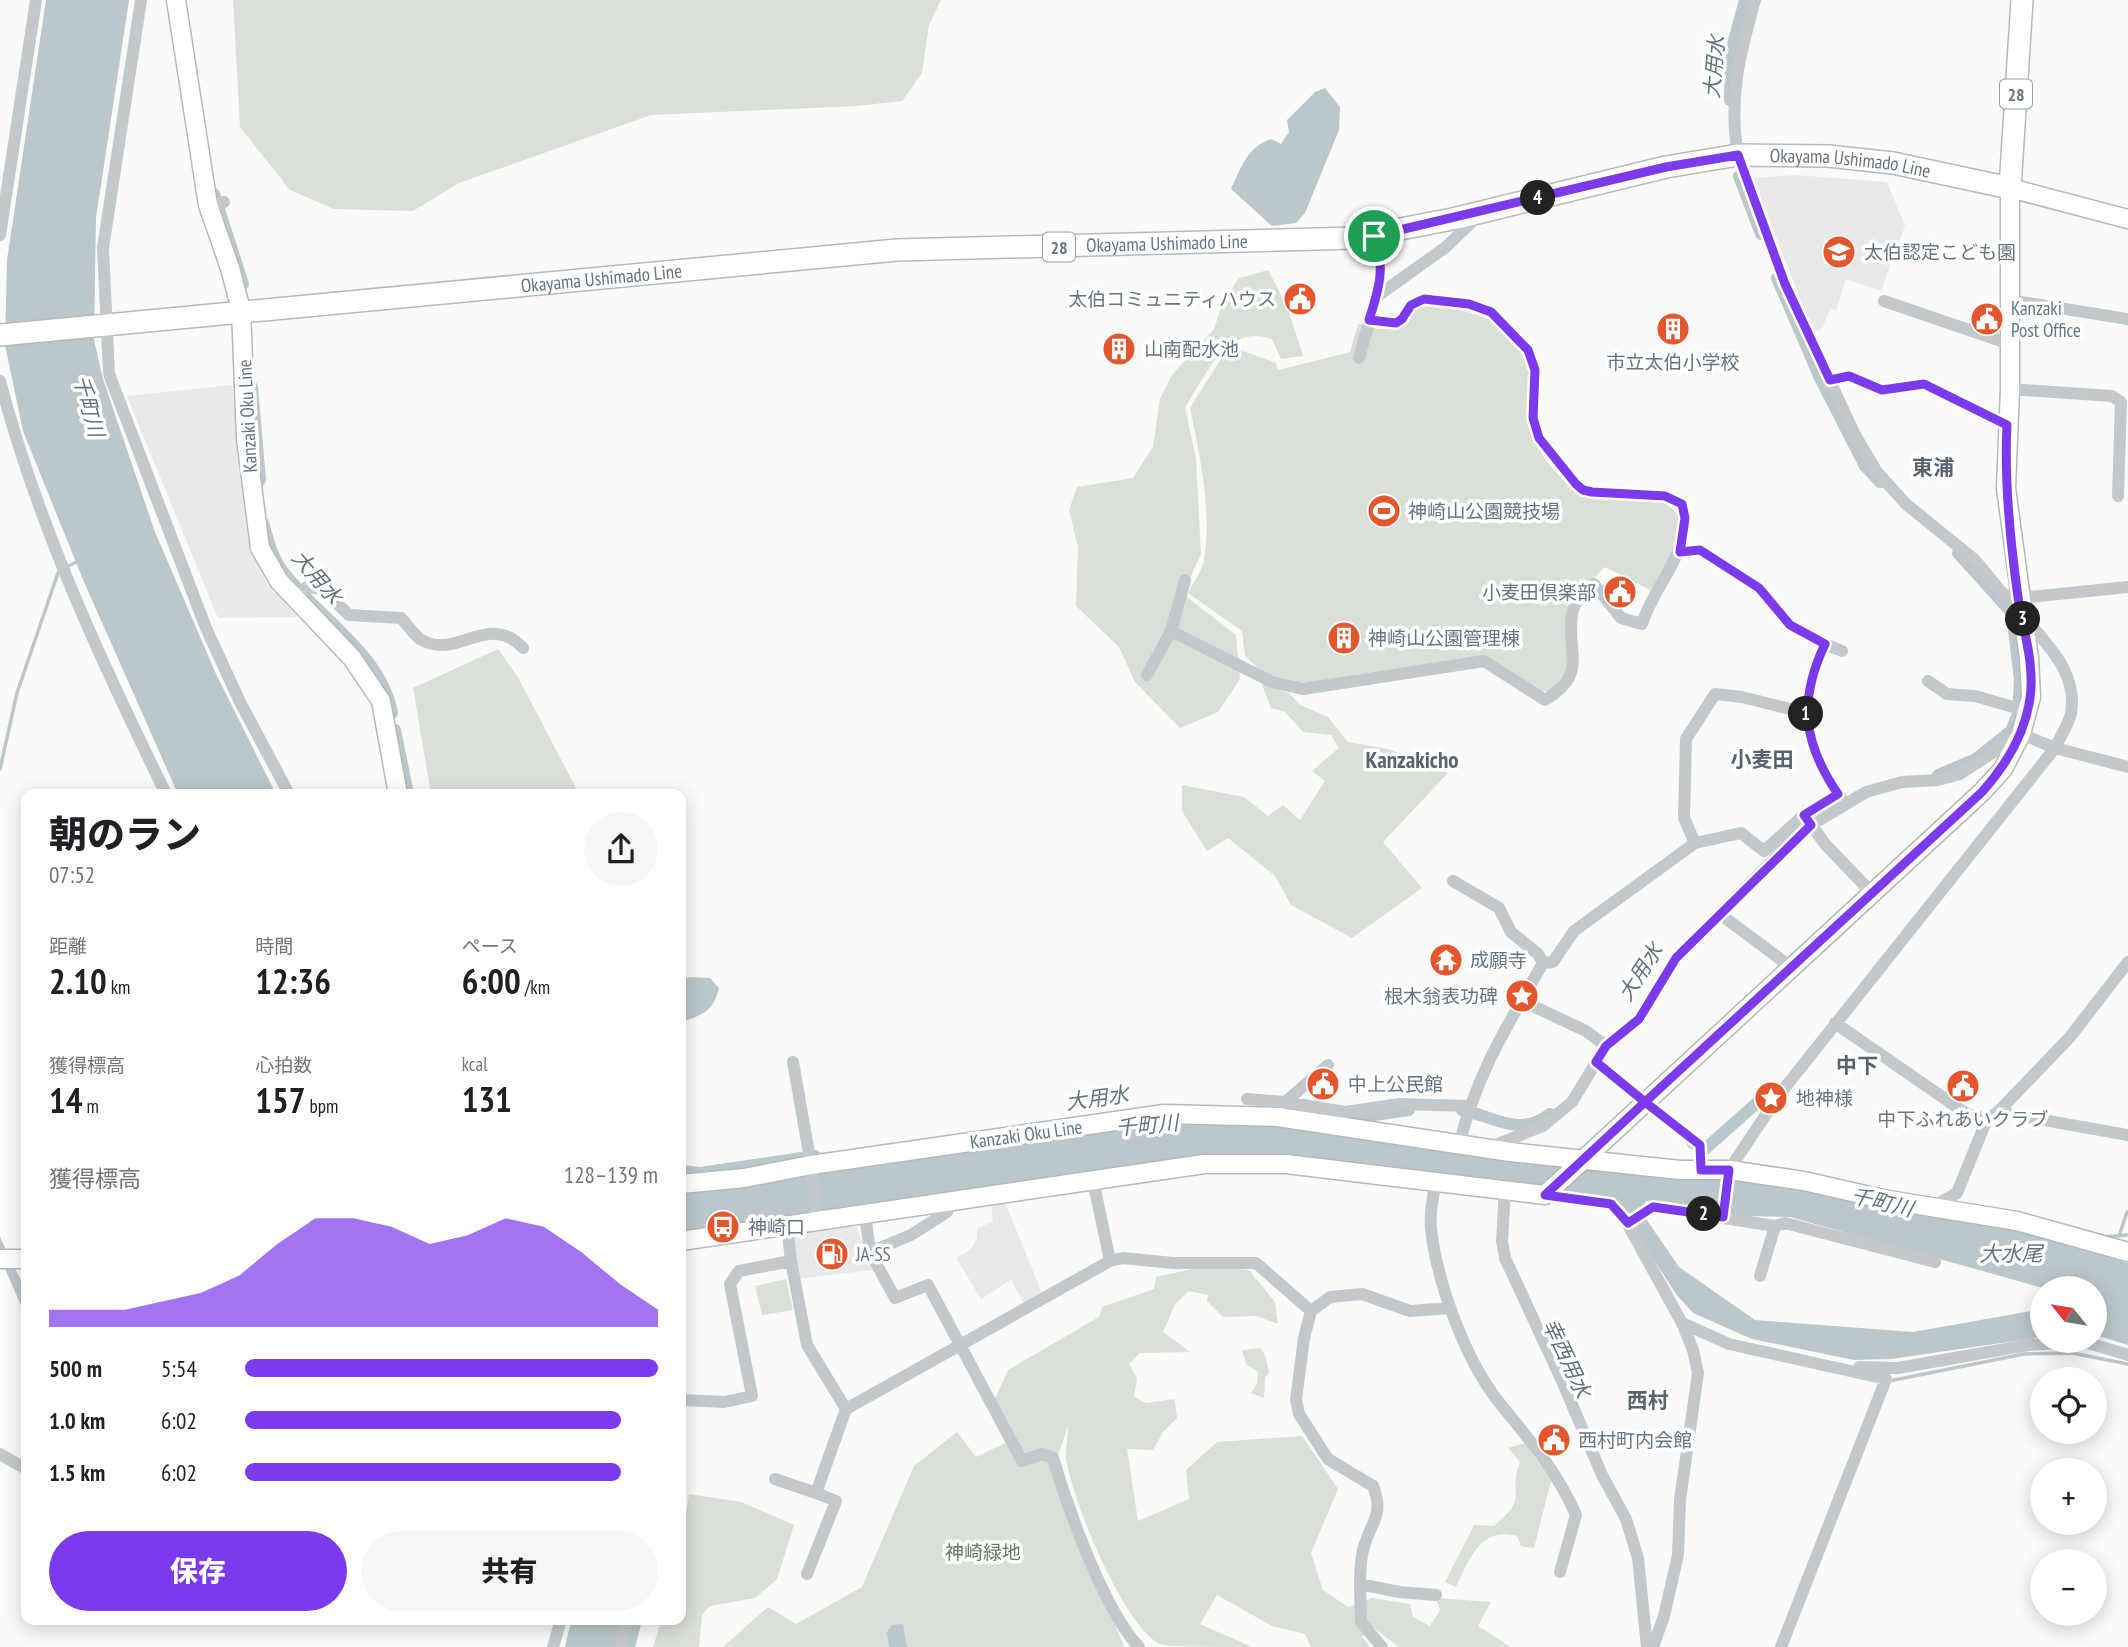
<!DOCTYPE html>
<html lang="ja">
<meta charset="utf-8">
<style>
:root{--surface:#fff;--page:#f6f6f6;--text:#202124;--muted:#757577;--accent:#7c3aed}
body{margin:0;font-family:"PT Sans Narrow","Noto Sans JP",sans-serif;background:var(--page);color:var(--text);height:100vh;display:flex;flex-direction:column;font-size:26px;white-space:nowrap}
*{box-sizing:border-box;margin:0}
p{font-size:23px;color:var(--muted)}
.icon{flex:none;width:38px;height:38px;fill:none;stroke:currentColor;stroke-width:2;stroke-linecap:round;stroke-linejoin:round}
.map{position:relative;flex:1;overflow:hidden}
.side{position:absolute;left:21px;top:789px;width:665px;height:836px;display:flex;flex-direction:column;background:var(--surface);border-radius:14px;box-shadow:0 4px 18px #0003}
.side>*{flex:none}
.needle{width:46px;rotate:300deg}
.controls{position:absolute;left:2030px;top:1276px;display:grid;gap:14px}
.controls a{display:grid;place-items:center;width:77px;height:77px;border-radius:50%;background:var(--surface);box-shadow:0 4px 18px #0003;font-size:35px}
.pin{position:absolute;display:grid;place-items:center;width:60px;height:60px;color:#fff;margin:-30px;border:4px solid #fff;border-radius:50%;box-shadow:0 2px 7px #0007}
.km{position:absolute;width:35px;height:35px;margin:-18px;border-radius:50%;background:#222;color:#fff;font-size:19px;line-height:35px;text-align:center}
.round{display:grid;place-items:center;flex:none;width:74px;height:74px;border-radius:37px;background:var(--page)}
.overview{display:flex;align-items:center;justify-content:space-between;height:119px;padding:0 28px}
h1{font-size:38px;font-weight:800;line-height:52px}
.figures{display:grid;grid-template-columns:repeat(3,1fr);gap:10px;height:119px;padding:7px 28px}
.figures div{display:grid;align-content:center}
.figures b{font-size:35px;font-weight:800}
.figures small{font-size:19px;font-weight:400}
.figures p{font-size:19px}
.chart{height:196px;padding:14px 28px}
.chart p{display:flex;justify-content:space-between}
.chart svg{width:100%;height:126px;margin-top:7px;fill:var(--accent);opacity:.7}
.button{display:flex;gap:14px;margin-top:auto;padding:14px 28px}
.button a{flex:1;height:80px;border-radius:42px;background:var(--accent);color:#fff;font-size:28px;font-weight:800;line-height:80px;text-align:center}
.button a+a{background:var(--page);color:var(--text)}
ul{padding:0 28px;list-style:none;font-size:23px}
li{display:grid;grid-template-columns:112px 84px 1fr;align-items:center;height:52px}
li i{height:18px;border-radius:9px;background:var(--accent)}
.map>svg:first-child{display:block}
.built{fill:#e8e9e9}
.green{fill:#dadfd7}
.water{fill:#bbc7cb}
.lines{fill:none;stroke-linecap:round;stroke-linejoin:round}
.stream{stroke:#bbc7cb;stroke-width:3.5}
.canal{stroke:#bbc7cb;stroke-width:12}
.secondary-casing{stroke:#b3babf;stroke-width:21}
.primary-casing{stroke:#b5babe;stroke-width:24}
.street{stroke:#c3c8cc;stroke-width:12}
.secondary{stroke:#fff;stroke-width:18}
.primary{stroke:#fff;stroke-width:21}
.route-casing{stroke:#fff;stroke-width:14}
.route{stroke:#7c3aed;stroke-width:9}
.labels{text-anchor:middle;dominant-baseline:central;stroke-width:7;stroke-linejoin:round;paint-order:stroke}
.shield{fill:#fff;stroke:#939fa8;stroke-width:2}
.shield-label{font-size:18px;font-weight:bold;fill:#657683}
.street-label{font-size:19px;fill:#657683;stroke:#fff}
.poi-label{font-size:19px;fill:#657683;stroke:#fff;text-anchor:start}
.park-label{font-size:19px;fill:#687a64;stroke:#fff}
.water-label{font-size:21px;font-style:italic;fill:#60757c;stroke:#fff}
.neighbourhood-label{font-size:21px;font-weight:bold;fill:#57646e;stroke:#fff}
.quarter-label{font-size:23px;font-weight:bold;fill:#57646e;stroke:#fff}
</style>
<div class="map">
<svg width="2128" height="1647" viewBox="0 0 2128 1647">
<rect width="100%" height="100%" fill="#fafaf8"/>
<path class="built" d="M1795 175 1887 182 1905 226 1881 291 1846 279 1836 311 1831 308 1821 330 1813 331 1753 178Z
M232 385 248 540 266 583 298 617 218 618 127 396Z
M1005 1202 1042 1293 1025 1305 1011 1280 981 1299 956 1258 971 1249 977 1238V1229L993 1221 991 1204Z
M856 1226 872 1270 798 1279 794 1238 798 1234Z"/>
<path class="green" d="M233 0H941L929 25 922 73 902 101 856 106 651 115 459 183 413 211 334 209 290 190 240 127Z
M1268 270 1287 306 1303 356 1281 359 1272 339C1226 323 1207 374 1185 407L1196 459 1201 554 1183 594 1236 635 1240 679 1218 712 1180 728 1135 682 1119 647 1076 606 1078 547 1069 510 1077 487 1133 478 1153 447 1160 399 1172 375 1214 329 1223 302 1239 278Z
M1432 305C1475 311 1519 322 1531 371 1534 384 1526 400 1527 413 1528 440 1556 479 1579 492 1611 511 1662 482 1681 520L1670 562 1650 590 1605 567 1568 603 1567 672 1550 691H1539L1485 658 1358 674 1322 682 1295 683 1263 673 1245 656 1242 631 1188 593C1193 583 1203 570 1204 559 1212 511 1200 455 1190 408L1229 346 1276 363 1278 370 1350 352 1358 324 1377 329 1403 325 1416 307Z
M498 649 519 679 579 794H431L413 688Z
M1261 682 1289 693 1300 705 1328 717 1348 742 1388 749 1448 773 1383 842 1422 888 1352 938 1291 905 1275 876 1228 838 1207 851 1182 811V785L1244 797 1268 816 1283 805 1300 820 1325 781 1312 771 1339 748 1331 735 1303 732 1285 712 1271 708Z
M1207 1266 1249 1270 1275 1302 1278 1324 1256 1316 1223 1317 1207 1301 1208 1295 1189 1291 1175 1304 1163 1332 1190 1352 1140 1353 1129 1364 1137 1378 1134 1397 1146 1403 1175 1399 1177 1418 1163 1432 1153 1450 1127 1449 1138 1521 1189 1499 1186 1470 1217 1442 1302 1436 1338 1489 1311 1553 1323 1590 1348 1607 1372 1598 1410 1604 1413 1617 1430 1626 1440 1610 1436 1598 1491 1602 1478 1626 1511 1647H1399L1374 1628 1362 1637 1370 1647H1311L1305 1634 1272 1626 1217 1595 1200 1624 1252 1647C1234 1647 1175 1647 1162 1645 1124 1629 1075 1505 1067 1464 1064 1453 1068 1439 1068 1427L1054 1466 1124 1647H723L768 1607 796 1624 862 1587 914 1466 957 1432 976 1457 1007 1442 995 1399 1008 1370 1099 1317 1102 1307 1154 1289 1156 1277Z
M786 1279 793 1310 762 1315 755 1286Z
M1260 1348 1265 1355 1269 1372 1265 1378 1264 1398 1251 1393 1257 1384 1258 1372 1246 1364 1242 1350Z
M1525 1443 1551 1481 1534 1548 1521 1546 1517 1536C1480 1526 1469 1560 1456 1587L1445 1582 1474 1525 1494 1526C1530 1496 1507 1497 1520 1462L1508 1448Z
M689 1494 741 1502 794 1525 777 1579 755 1598 710 1606 702 1615 699 1647H653L661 1621 681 1620V1547Z"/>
<path class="water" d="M46 0H129L96 218 94 340 103 379 155 532 216 674 276 794H178L84 582 23 431 5 345 7 260Z
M1325 88 1340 107 1339 130 1305 213 1296 223 1272 226 1231 189C1241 168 1247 147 1271 139L1281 144 1289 132 1287 120 1315 92Z
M691 977 710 978 719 988C713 1012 703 1015 681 1022V979Z
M1158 1119 1270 1122 1728 1176 2017 1229 2128 1263V1345L2095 1335V1288H2043L1790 1217 1745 1216 1646 1201 1640 1210 1679 1267 1755 1320 1913 1332 2042 1309V1337L1891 1359 1854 1360 1752 1339 1693 1313 1676 1294 1614 1198 1427 1171 1256 1154 1202 1156 1151 1162 681 1232V1192Z
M0 1237 26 1291V1317L0 1257Z
M571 1621H624L616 1647H565Z
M903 1624 907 1647H889L887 1632 892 1625Z"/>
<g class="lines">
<path class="stream" d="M66 567 81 560
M0 769 17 693 59 570
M2072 1228 2088 1232
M2119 1236 2127 1212
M2102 1237 2128 1235
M1889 1381 2024 1354 2072 1353 2128 1364"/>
<path class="canal" d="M1730 100 1731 52 1745 0
M1739 176 1761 234
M214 194 243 284
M1777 278 1820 378 1865 466 1880 482
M252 387 260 480
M263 523C268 540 272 558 284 573 319 619 380 652 392 713
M395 730 408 794
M1938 775 1976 759 2011 731 2018 714 2020 680 2012 613 1958 553
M1271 1108 1346 1119 1409 1110
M1462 1110C1493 1116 1519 1138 1550 1114
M1693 1143 1705 1149 1767 1094 1776 1096
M681 1171 700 1173 815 1156
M629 1647 636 1620"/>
<defs>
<path id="secondary" d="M176 0 208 205 230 268 241 310 246 438 260 548 279 581 352 658 381 701 398 794
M681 1184 744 1178 811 1165 1164 1114 1278 1117 1510 1152 1680 1170H1729L1804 1181 1883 1199 2017 1221 2128 1252
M681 1241 1204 1164H1286L1545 1195 1982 792 2003 769 2021 734 2031 697 2029 658 2006 488 2010 389V188L2128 219
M0 1259H26"/>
<g id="primary">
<path id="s1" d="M0 335 897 250 1355 238 1457 218 1666 167 1738 155 1828 156 1893 163 2010 188 2022 0"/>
</g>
</defs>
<use href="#secondary" class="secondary-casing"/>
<use href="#primary" class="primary-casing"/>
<path class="street" d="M141 0 103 248 109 374 206 628 240 702 289 794
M1755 0C1740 54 1728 98 1738 155L1785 284 1854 433 1877 472 1906 504 1975 560 2004 595 2019 598 2128 587
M208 205 224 202
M0 235 36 0
M1374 236C1382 257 1383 275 1376 297
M2009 300 2128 319
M1884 301 2010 344
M1359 358 1376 297 1446 247 1479 215
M1830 380 1849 376 1882 390 1924 384 2007 425
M0 381C38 526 101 661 166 794
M2010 389 2112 396 2121 402 2118 496
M1680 552 1700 550 1759 588 1790 625 1825 644C1798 701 1803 743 1838 794
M294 599 307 587 322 589 349 615 401 618C407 624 413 634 420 639 457 662 488 610 523 648
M1171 631 1272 682 1303 689 1484 661 1545 700C1589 673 1566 655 1572 614 1573 602 1586 592 1594 584L1621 618 1642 624C1656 579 1692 556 1682 504L1665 496 1592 492 1583 490 1576 484 1539 438 1533 418 1535 370 1529 350 1491 312 1469 305 1424 299 1411 305 1402 319 1396 323 1369 320
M1825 644 1842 651
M1147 675 1171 631 1185 580
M1928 681 1947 694 1975 696 2027 711
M1806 713 1742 697 1715 694 1686 739 1684 818 1695 843 1741 833 1764 851 1804 815 1838 794 1846 804 1866 792 1902 782 1938 780 1960 774 2021 734 2055 748 2128 767
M1808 820 1825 844 1872 893
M1453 881 1499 908 1511 932 1538 954 1543 963
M1721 915 1791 967
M1522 1001 1586 1031 1606 1046
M1835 1023 1967 1114 1987 1119 1998 1112 2070 1037 2128 962
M793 1062 811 1165 817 1221
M1596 1062 1700 1145 1701 1170
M1247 1099 1285 1102 1345 1112 1400 1104 1468 1106
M1283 1104 1328 1065
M1998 1112 2128 1135
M1459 1145C1477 1073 1507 1026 1543 963L1553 962 1574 931 1695 843
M1488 1148 1543 1126 1572 1102 1606 1046 1639 1019 1676 958 1785 848 1811 825 1846 804
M1093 1180 1110 1261
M1435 1181C1434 1196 1429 1214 1431 1229 1437 1282 1465 1359 1498 1401 1528 1438 1557 1471 1576 1515L1560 1572
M1505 1190 1502 1241 1505 1258 1562 1381 1602 1475 1626 1519 1638 1558 1647 1647
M1545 1195 1611 1204 1621 1212 1682 1323 1693 1350 1698 1373 1680 1500 1678 1555 1664 1616 1653 1647
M1934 1206 1957 1193 1987 1119
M865 1214 870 1252 895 1298 928 1285 1022 1461 1042 1454 1053 1458C1068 1509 1104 1610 1139 1647
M1723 1217 1729 1170 1779 1095 2055 748C2060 737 2069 724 2071 713 2078 673 2048 646 2025 618
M1627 1223 1653 1207 1775 1226 1785 1223 1935 1262
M787 1225 791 1261
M870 1252 911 1235 947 1212 950 1201
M1760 1276 1775 1226
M1682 1323 1729 1344 1886 1379 1781 1647
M1859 1367 1898 1368 2028 1345 2085 1342 2128 1355
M681 1400 724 1402 752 1396 730 1284 739 1271 791 1261 807 1345 846 1409 1110 1261 1123 1258 1173 1263H1256L1311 1311
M0 1454 26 1469
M775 1479 816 1493
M807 1574 836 1501 816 1493 846 1409
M1360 1584 1399 1592 1436 1595
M553 1647 561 1620
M620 1647 627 1620
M1382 1647 1361 1622C1361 1600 1358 1577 1362 1555 1367 1525 1386 1518 1373 1486L1328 1459 1299 1414 1296 1400 1304 1338 1311 1311 1330 1297 1362 1294 1410 1311 1450 1308"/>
<use href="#secondary" class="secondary"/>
<use href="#primary" class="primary"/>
</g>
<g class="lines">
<defs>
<path id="route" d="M1374 236C1386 266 1379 289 1369 320L1396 323 1402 319 1411 305 1424 299 1469 304 1491 312 1528 350 1535 370 1533 418 1539 438 1576 484 1583 490 1592 492 1665 496 1682 504 1685 518 1680 552 1700 550 1759 588 1790 625 1825 644C1798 701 1803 743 1838 794L1804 815 1811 825 1676 958 1639 1019 1606 1046 1596 1062 1645 1102 1545 1195 1611 1204 1628 1223 1653 1207 1723 1217 1729 1170H1701L1700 1145 1645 1102 1982 792C2006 765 2025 735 2030 698 2035 665 2023 629 2018 597 2010 540 2004 482 2007 425L1924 384 1882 390 1849 376 1830 380 1785 284 1738 155 1666 167 1374 236"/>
</defs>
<use href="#route" class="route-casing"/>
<use href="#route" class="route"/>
</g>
<defs>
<symbol id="school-disc" viewBox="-11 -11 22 22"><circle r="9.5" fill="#e4572e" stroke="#fff"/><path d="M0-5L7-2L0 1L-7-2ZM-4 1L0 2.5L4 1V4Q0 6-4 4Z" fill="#fff"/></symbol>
<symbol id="civic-disc" viewBox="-11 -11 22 22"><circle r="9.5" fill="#e4572e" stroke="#fff"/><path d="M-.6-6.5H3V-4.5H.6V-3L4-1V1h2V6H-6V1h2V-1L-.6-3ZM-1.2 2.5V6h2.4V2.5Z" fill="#fff"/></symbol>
<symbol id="building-disc" viewBox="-11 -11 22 22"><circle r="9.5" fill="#e4572e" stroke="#fff"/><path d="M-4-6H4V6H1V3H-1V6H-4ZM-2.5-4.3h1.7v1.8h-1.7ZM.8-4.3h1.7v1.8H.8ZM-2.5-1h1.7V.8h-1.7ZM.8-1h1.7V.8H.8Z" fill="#fff"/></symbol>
<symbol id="stadium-disc" viewBox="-11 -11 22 22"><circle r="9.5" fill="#e4572e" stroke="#fff"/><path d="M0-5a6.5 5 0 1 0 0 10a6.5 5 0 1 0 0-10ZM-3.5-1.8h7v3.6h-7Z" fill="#fff"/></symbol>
<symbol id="temple-disc" viewBox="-11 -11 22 22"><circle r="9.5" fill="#e4572e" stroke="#fff"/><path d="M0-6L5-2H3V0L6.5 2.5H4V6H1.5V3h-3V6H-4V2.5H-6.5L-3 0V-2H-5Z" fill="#fff"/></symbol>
<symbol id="sight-disc" viewBox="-11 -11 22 22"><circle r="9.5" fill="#e4572e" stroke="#fff"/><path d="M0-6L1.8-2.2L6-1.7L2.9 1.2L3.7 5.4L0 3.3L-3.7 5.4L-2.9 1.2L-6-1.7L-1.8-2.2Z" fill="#fff"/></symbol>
<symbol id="bus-disc" viewBox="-11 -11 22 22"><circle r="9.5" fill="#e4572e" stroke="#fff"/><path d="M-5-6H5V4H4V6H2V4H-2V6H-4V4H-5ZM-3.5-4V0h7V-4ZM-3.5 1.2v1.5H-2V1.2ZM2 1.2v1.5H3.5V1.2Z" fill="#fff"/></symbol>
<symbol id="fuel-disc" viewBox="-11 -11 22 22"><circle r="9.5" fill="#e4572e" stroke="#fff"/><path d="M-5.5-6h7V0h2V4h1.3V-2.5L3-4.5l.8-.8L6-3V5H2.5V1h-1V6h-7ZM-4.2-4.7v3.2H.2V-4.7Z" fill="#fff"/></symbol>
</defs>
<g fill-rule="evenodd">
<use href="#school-disc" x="1820" y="233" width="38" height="38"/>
<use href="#civic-disc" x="1281" y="280" width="38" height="38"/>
<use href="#civic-disc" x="1968" y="300" width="38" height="38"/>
<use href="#building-disc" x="1654" y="310" width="38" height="38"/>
<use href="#building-disc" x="1100" y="330" width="38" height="38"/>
<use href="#stadium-disc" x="1365" y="492" width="38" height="38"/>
<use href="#civic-disc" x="1601" y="573" width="38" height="38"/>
<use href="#building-disc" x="1325" y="619" width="38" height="38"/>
<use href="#temple-disc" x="1427" y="941" width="38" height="38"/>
<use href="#sight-disc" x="1503" y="977" width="38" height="38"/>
<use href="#civic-disc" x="1304" y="1065" width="38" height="38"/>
<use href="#civic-disc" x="1944" y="1067" width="38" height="38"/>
<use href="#sight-disc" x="1752" y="1079" width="38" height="38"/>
<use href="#bus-disc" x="704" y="1208" width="38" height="38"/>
<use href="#fuel-disc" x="813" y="1235" width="38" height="38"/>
<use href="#civic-disc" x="1535" y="1421" width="38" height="38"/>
</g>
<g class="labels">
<g class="shield">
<rect x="2000" y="79.5" width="32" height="29" rx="5"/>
<rect x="1043" y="232.5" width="32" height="29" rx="5"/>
</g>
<g class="shield-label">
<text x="2016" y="94">28</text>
<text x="1059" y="247">28</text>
</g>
<g class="street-label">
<text stroke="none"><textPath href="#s1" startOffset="1864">Okayama Ushimado Line</textPath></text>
<text stroke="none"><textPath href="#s1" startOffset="1171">Okayama Ushimado Line</textPath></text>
<text stroke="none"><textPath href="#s1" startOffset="604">Okayama Ushimado Line</textPath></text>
<text transform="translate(247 416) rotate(-93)">Kanzaki Oku Line</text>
<text transform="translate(1026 1134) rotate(-8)">Kanzaki Oku Line</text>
</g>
<g class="poi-label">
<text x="1864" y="252">太伯認定こども園</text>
<text x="1276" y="299" text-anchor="end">太伯コミュニティハウス</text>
<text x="2011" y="308">Kanzaki<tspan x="2011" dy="22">Post Office</tspan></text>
<text x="1144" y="349">山南配水池</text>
<text x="1673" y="362" text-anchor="middle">市立太伯小学校</text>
<text x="1408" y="511">神崎山公園競技場</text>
<text x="1596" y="592" text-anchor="end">小麦田倶楽部</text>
<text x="1368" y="638">神崎山公園管理棟</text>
<text x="1470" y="960">成願寺</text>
<text x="1498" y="996" text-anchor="end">根木翁表功碑</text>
<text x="1348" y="1084">中上公民館</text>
<text x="1796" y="1098">地神様</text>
<text x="1963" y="1119" text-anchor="middle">中下ふれあいクラブ</text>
<text x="748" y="1227">神崎口</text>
<text x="856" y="1254">JA-SS</text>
<text x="1578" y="1440">西村町内会館</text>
</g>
<g class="park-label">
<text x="983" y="1552">神崎緑地</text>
</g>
<g class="water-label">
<text transform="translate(1714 67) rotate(-85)">大用水</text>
<text transform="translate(89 406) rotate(75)">千町川</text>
<text transform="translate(317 577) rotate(49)">大用水</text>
<text transform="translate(1640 972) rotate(-57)">大用水</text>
<text transform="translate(1097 1098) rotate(-8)">大用水</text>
<text transform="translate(1147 1125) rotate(-5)">千町川</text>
<text transform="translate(1882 1202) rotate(13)">千町川</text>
<text x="2011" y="1253">大水尾</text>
<text transform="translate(1567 1358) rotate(65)">幸西用水</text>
</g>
<g class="neighbourhood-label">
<text x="1933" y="467">東浦</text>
<text x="1762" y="759">小麦田</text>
<text x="1857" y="1065">中下</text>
<text x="1648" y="1400">西村</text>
</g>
<g class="quarter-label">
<text x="1412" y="759">Kanzakicho</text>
</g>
</g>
</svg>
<div class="controls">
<a><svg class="needle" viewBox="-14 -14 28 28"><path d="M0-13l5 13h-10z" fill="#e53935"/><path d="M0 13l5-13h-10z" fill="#757577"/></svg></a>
<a><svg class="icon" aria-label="locate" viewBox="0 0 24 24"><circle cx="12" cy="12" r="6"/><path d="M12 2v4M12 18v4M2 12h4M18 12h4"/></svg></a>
<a>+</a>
<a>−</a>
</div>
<div class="pin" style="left:1374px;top:236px;background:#1e9e55"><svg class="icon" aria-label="arrive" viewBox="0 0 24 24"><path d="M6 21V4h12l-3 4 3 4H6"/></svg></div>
<b class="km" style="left:1806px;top:714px">1</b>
<b class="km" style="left:1704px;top:1214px">2</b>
<b class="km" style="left:2023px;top:619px">3</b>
<b class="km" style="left:1538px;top:198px">4</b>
<section class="side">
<div class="overview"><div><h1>朝のラン</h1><p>07:52</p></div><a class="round"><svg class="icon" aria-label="share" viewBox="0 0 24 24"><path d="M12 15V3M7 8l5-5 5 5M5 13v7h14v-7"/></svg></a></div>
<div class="figures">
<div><p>距離</p><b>2.10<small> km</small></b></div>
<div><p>時間</p><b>12:36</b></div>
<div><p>ペース</p><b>6:00<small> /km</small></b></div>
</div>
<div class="figures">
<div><p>獲得標高</p><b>14<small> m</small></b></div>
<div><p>心拍数</p><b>157<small> bpm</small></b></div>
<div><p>kcal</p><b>131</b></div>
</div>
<div class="chart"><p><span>獲得標高</span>128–139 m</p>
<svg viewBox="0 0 160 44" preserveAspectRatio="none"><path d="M0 44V38L10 38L20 38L30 35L40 32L50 26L60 15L70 6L80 6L90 9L100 15L110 12L120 6L130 9L140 18L150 29L160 38V44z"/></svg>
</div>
<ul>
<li><b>500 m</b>5:54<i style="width:100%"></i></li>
<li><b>1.0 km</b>6:02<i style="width:91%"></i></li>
<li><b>1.5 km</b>6:02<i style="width:91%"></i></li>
</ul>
<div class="button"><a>保存</a><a>共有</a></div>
</section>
</div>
